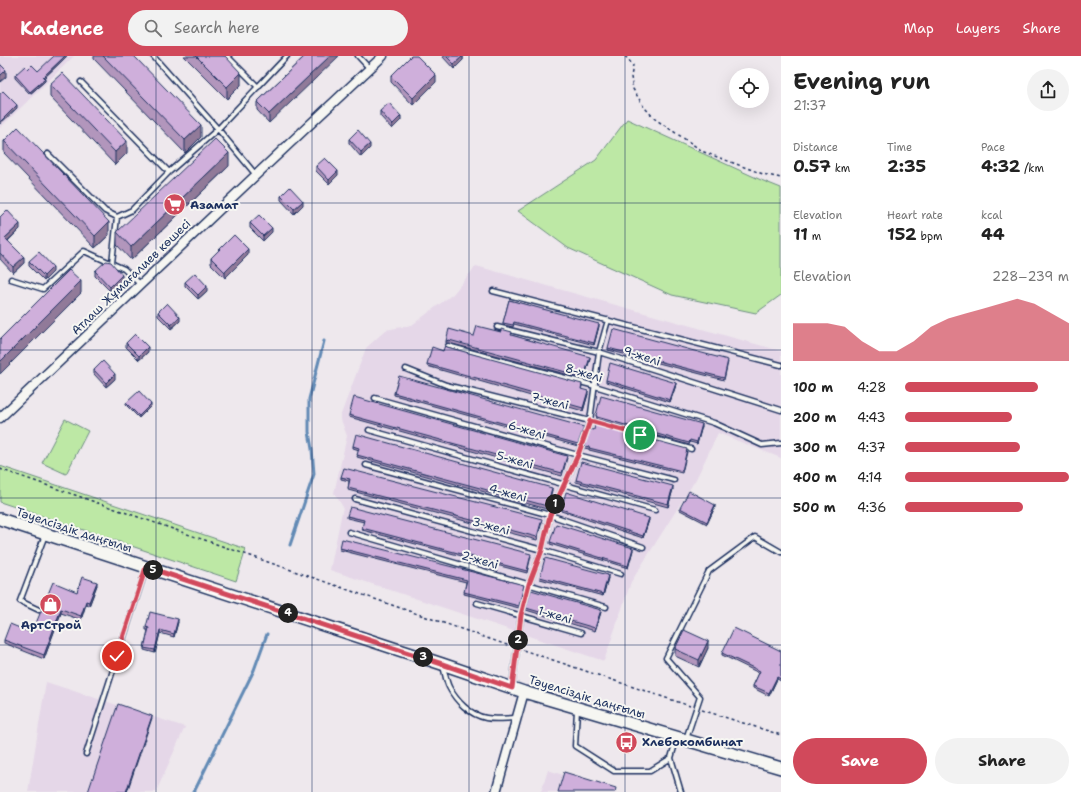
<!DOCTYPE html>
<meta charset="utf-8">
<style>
:root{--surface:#fff;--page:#f2f2f2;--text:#222;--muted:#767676;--accent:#d1495b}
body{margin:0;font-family:"Shantell Sans",sans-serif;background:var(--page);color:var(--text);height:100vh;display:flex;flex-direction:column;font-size:15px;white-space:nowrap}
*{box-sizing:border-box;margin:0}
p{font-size:13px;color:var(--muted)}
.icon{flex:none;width:22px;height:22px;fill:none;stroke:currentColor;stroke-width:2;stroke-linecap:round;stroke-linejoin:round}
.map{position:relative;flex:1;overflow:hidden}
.drawer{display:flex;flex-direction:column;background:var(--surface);width:300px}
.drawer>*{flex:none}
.fabs{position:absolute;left:729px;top:12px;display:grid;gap:8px}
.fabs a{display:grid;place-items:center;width:40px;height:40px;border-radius:50%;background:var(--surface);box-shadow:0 4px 16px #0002;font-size:20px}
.pin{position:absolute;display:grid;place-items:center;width:34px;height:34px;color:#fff;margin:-17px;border:2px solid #fff;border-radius:50%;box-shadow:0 1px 4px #0007}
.km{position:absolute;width:20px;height:20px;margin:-10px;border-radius:50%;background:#222;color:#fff;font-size:11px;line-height:20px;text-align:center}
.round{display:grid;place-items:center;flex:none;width:42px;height:42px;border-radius:21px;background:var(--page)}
.summary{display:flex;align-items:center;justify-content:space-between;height:68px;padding:0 12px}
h1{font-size:22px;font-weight:700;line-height:30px}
.stats{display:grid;grid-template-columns:repeat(3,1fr);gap:6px;height:68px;padding:4px 12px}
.stats div{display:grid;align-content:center}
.stats b{font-size:17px;font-weight:700}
.stats small{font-size:11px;font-weight:400}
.stats p{font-size:11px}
.chart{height:112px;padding:8px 12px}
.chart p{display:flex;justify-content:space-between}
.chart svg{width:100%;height:72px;margin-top:4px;fill:var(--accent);opacity:.7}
.button{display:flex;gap:8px;margin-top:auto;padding:8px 12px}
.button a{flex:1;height:46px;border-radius:24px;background:var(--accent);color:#fff;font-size:16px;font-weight:700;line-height:46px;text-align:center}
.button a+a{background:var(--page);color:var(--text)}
ul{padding:0 12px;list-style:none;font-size:13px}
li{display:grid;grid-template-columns:64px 48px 1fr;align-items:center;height:30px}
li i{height:10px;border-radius:5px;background:var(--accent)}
header{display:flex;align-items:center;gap:24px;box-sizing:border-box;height:56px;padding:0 20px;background:var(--accent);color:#fff}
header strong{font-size:19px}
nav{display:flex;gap:22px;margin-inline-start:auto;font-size:14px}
.search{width:280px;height:36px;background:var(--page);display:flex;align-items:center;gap:10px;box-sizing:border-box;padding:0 14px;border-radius:22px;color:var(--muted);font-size:15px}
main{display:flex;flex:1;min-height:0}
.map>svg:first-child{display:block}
.built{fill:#e5d7e8}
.green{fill:#bde8a5;stroke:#6c8c82}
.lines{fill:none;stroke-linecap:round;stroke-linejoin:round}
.stream{stroke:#628ab5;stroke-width:3}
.lane-casing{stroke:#1b2f5e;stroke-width:7}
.street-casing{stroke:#1b2f5e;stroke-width:11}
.secondary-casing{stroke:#1b2f5e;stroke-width:14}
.path{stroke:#1b2f5e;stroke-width:1.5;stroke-dasharray:3 3;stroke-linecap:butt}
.lane{stroke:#f6f6f2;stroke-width:4}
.street{stroke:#f6f6f2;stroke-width:8}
.secondary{stroke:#f6f6f2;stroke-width:11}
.wall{fill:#b296bc;stroke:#1b2f5e}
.shaded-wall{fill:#917a99;stroke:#1b2f5e}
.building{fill:#cfafdb;stroke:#1b2f5e}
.route-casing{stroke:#fff;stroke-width:8}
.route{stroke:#d1495b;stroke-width:5}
.grid{fill:none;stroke:#1b2f5e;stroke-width:1;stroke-opacity:0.55}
.labels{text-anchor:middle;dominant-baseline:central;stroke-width:4;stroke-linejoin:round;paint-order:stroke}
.poi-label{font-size:12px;font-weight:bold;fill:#1b2f5e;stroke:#f6f6f2;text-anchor:start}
.street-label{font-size:12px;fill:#1b2f5e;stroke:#f6f6f2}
</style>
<header>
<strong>Kadence</strong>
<div class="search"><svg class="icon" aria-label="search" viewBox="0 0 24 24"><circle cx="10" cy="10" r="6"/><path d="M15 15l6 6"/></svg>Search here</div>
<nav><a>Map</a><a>Layers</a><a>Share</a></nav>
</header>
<main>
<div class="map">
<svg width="781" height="736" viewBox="0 0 781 736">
<rect width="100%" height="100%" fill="#eee8ed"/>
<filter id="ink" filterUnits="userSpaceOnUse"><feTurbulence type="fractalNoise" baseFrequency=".025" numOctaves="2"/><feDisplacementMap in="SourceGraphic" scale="8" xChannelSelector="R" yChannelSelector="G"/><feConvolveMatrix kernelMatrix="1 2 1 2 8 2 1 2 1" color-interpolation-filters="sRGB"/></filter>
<g filter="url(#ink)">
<path class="built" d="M0 0H74L0 72Z
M476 210 781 295V402L718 377 696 423 631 526 604 605 330 514 343 451 334 437 347 380 340 361 366 292 386 274 412 269 453 238Z
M46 626 185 671 156 736H28Z
M548 714 614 736H541Z"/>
<path class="green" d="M627 63 761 124 781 132V239L756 257 672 239 568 192 518 155 596 104Z
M65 363 88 375 66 418 42 407Z
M0 410 246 493 236 525 0 446Z"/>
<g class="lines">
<path class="stream" d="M290 489 314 418 312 393 309 376V343L324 285
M194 736 254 614 267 578"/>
<defs>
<path id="lane" d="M153 0 218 73 256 119
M227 0 258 31
M358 0 370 13
M48 98 105 155 117 161 132 154 169 116 81 26
M169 116 218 73 287 0
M112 207 117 161
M11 223 43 233 84 195 124 213 140 228
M493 235 781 309
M497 271 599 296 781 354
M448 290 595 330 714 367 762 389 781 387
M406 313 446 329 590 365 691 393
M375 342 578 399 674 424
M369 374 655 454
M366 409 550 459 643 491
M355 443 542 494 621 518
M349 476 606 551
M477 547 581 577
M39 554 20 545 45 479
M443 610C445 617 446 625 449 631 456 645 470 659 486 662 496 664 507 662 517 662
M512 631 521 559 529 528 542 494 550 459 578 399 590 365 599 296 608 264
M577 654 575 690 614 715H650L671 702
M677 681 671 702 681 736
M686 683 700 641 666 602 709 515 755 481 781 496
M86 698 146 512"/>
<path id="street" d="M0 362 256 119 383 0
M496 736 524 636"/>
<path id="secondary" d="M0 463 442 608 524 636 781 712"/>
</defs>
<use href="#lane" class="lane-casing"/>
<use href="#street" class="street-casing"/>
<use href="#secondary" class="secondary-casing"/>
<path class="path" d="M625 0 633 9 631 21 633 33 644 51 655 63 704 96 763 118 781 122
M0 413 510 590
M523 594 690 650
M702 654 781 679"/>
<use href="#lane" class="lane"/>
<use href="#street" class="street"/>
<use href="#secondary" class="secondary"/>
</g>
<path class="wall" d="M67 0 44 22 45 25 30 38 15 22V19L28 13 38 15Z
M94 0H134L201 81 185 97 94 3Z
M184 0H225L241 29 227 43Z
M305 0 269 67 257 54V46Z
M442 0H463V4L454 13Z
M391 20 436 26 413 49 391 26Z
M50 28 127 97 115 109 50 41Z
M380 55 401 64 392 73 380 60Z
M349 83 370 92 361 101 349 87Z
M4 85 109 179 95 192 4 97Z
M229 110 131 204 117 189V176Z
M316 110 338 119 329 128 316 115Z
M281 140 303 149 294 158 281 144Z
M0 161 20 173 8 185 24 207 13 217 0 203Z
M250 167 272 176 263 185 250 172Z
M248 199 225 222 211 208V202Z
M29 205 53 216 44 225 29 210Z
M95 215 122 223 110 235 95 220Z
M185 226 207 235 198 243 185 230Z
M509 244 599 270 594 289 514 268 513 271 503 269V267Z
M158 256 180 265 171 273 158 260Z
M511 279 590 303 584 323 449 287H446V285Z
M126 287 148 296 139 304 126 291Z
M447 291 582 330 581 334 588 338 583 355 427 310V308Z
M608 292 728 306 724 324 608 294Z
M94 314 115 323 106 331 94 318Z
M606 324 676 329 670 346 606 326Z
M394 337 584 373 578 390 394 339Z
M126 347 151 350 139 362 126 349Z
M349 359 567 402 562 420 349 361Z
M596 359 702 370 697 388 690 386 689 389 597 363Z
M353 390 552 434 547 453 357 401 359 394 353 392Z
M584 390 687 396 682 417 589 394V393L584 392Z
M341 421 542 466 537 484 348 434 349 425 341 423Z
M576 424 673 433 668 451 576 426Z
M715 451 707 468 680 454V452Z
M561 453 649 464 643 482 561 455Z
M347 460 531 500 527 517 362 474 364 466 347 462Z
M550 486 633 494 628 512 550 488Z
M340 492 524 531 519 552 464 538 466 526 340 494Z
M540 521 608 522 603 540 540 523Z
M97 529 89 550 86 548 81 564 61 557 44 603 4 587V584L32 577 77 536Z
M526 552 601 556 595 575 526 554Z
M178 566 174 581 160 577 155 597 144 594V592L148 574H146V571Z
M708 592 699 611 675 600V593Z
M781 595V625L777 623 769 640 753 632V630L759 617 722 599V597Z"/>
<path class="shaded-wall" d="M65 0H67L43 23V21Z
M330 0H339L269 67V58Z
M463 0V4L454 13V8Z
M6 14V21L0 26V20Z
M241 17V29L227 43V31Z
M436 19V26L413 49V42Z
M45 23V25L30 38V36Z
M17 49V52L0 68V66Z
M401 60V64L392 73V69Z
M201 69V81L185 97V84Z
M127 85V97L115 109V96Z
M370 88V92L361 101V96Z
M229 97V110L131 204V191Z
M338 115V119L329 128V124Z
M303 145V149L294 158V153Z
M109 166V179L95 192V180Z
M20 168V173L5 187V182Z
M272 172V176L263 185V180Z
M248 193V199L225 222V216Z
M24 201V207L13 217V211Z
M53 211V216L44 225V220Z
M122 219V223L110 235V231Z
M81 225V237L0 318V306Z
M207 230V235L198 243V239Z
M180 261V265L171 273V269Z
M599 268V270L594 289V287Z
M148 291V296L139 304V300Z
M590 301V303L584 323V321Z
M115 318V323L106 331V327Z
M676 327V329L670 346V344Z
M588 335V338L583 355V352Z
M151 348V350L139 362V360Z
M702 368V370L697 388V386Z
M584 371V373L578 390V388Z
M673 430V433L668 451V448Z
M552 432V434L547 453V450Z
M715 449V451L707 468V466Z
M649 462V464L643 482V480Z
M633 492V494L628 512V510Z
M608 519V522L603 540V538Z
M97 526V529L89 550V546Z
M86 545V548L81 564V560Z
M61 553V557L44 603V599Z
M601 554V556L595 575V572Z
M178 563V566L174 581V578Z
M160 574V577L155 597V594Z
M708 585V592L699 611V604Z
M777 621V623L769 640V637Z
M152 660V662L127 736H126Z"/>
<path class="building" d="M54 0H65L43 21 45 23 30 36 15 19 25 10 28 13 32 9 38 15Z
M103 0H134L201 69 185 84Z
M196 0H225L241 17 227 31Z
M305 0H330L269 58 257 46Z
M411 0H417L436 19 413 42 391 20Z
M446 0H463L454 8Z
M0 8 6 14 0 20Z
M62 17 127 85 115 96 50 28Z
M3 35 17 49 0 66V38Z
M389 47 401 60 392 69 380 55Z
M18 71 109 166 95 180 4 85Z
M358 74 370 88 361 96 349 83Z
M215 83 229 97 131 191 117 176Z
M325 102 338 115 329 124 316 110Z
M290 131 303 145 294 153 281 140Z
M7 154 20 168 5 182 24 201 13 211 0 197V161Z
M259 159 272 172 263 180 250 167Z
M234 179 248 193 225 216 211 202Z
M39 196 53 211 44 220 29 205Z
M106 205 111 206 122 219 110 231 95 215Z
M69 214 81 225 0 306V283Z
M195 217 207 230 198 239 185 226Z
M509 244 599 268 594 287 514 266 513 269 503 267Z
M167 247 180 261 171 269 158 256Z
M477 270 501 276V273L512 276 511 279 590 301 584 321 449 284 446 285 449 273 474 280Z
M613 273 728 304 724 322 608 292Z
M135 278 148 291 139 300 126 287Z
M445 289 447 291 582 328 581 333 588 335 583 352 427 308 432 291 443 295Z
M103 305 115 318 106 327 94 314Z
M610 307 676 327 670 344 606 324Z
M399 320 584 371 578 388 394 337Z
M139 335 151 348 139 360 126 347Z
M601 340 702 368 697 386 690 384 689 387 597 361 596 359Z
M354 341 567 400 562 417 349 359Z
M595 368 687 393 682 415 589 392 590 391 584 390 590 373 594 374Z
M356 378 552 432 547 450 357 399 359 392 353 390Z
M581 406 673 430 668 448 576 424Z
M344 412 542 463 537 481 348 432 350 423 341 421Z
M689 435 715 449 707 466 680 452Z
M566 436 649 462 643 480 561 453Z
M350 451 531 498 527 515 362 472 364 464 347 460Z
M556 468 633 492 628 510 550 486Z
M342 483 524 529 519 550 464 536 467 524 340 492Z
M545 502 608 519 603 538 540 521Z
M82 521 97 526 89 546 86 545 81 560 61 553 44 599 4 584 10 568 32 577 53 526 77 536Z
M531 534 601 554 595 572 526 552Z
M150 556 178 563 174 578 160 574 155 594 144 592 149 572 146 571Z
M734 572 781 595V623L777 621 769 637 753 630 760 615 722 597Z
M684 574 708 585 699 604 675 593Z
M118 648 152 660 126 736H88Z
M564 716 616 732 615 736H558Z"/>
</g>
<g class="lines" filter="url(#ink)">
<defs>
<path id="route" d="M117 600 146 511 442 608 512 632 521 559 529 528 542 494 550 459 578 399 590 365 640 379"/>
</defs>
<use href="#route" class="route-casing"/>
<use href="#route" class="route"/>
</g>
<path class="grid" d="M156 0V736M312 0V736M469 0V736M625 0V736M0 147H781M0 294H781M0 442H781M0 589H781"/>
<defs>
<symbol id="supermarket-disc" viewBox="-11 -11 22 22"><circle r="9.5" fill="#d1495b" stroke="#f6f6f2"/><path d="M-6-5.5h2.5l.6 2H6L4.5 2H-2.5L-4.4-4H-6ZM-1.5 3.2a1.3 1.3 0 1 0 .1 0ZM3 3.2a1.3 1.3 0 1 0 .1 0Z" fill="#fff"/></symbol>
<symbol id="shop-disc" viewBox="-11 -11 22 22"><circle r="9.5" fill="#d1495b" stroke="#f6f6f2"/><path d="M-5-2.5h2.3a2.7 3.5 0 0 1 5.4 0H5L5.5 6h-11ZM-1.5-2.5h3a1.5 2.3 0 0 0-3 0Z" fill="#fff"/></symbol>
<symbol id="bus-disc" viewBox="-11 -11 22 22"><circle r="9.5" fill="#d1495b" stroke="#f6f6f2"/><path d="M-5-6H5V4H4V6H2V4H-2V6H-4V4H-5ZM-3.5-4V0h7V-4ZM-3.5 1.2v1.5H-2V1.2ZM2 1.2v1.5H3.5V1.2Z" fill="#fff"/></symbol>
</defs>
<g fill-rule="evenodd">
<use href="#supermarket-disc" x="162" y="136" width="25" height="25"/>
<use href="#shop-disc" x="38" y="536" width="25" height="25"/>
<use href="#bus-disc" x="614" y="674" width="25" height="25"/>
</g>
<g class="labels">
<g class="poi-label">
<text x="190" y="149">Азамат</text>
<text x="51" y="569" text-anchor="middle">АртСтрой</text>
<text x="642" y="686">Хлебокомбинат</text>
</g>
<g class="street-label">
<text transform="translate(131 221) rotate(-44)">Атлаш Жұмағалиев көшесі</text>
<text transform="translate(642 300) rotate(18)">9-желі</text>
<text transform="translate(584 317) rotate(16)">8-желі</text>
<text transform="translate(550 345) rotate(14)">7-желі</text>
<text transform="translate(527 374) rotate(16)">6-желі</text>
<text transform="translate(515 404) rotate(15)">5-желі</text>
<text transform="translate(508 437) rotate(15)">4-желі</text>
<text transform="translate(491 470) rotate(15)">3-желі</text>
<text transform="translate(74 474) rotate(18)">Тәуелсіздік даңғылы</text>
<text transform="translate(480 504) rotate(16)">2-желі</text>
<text transform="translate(555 559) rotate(16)">1-желі</text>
<text transform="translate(587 641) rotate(17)">Тәуелсіздік даңғылы</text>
</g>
</g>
</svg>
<div class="fabs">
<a><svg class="icon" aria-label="locate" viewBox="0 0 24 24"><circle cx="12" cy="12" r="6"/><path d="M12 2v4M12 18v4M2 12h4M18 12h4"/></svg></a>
</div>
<div class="pin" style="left:640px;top:379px;background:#1e9e55"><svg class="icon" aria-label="arrive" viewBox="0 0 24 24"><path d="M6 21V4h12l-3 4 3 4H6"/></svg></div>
<div class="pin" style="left:117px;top:600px;background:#d93025"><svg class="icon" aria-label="check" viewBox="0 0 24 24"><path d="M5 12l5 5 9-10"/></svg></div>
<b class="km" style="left:555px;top:448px">1</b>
<b class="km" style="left:518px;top:584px">2</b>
<b class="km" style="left:423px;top:601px">3</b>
<b class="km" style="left:288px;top:557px">4</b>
<b class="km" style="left:153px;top:514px">5</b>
</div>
<section class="drawer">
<div class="summary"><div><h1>Evening run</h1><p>21:37</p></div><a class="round"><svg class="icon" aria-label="share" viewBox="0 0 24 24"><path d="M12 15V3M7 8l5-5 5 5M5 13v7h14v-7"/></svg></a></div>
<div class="stats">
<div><p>Distance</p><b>0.57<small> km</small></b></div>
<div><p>Time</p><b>2:35</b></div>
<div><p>Pace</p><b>4:32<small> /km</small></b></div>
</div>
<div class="stats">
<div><p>Elevation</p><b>11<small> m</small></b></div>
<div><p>Heart rate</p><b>152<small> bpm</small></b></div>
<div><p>kcal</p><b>44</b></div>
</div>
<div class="chart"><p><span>Elevation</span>228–239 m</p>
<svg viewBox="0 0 160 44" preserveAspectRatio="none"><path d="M0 44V21L10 21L20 21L30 23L40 32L50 38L60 38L70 32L80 23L90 18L100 15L110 12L120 9L130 6L140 9L150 15L160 21V44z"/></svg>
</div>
<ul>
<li><b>100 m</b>4:28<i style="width:81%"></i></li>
<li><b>200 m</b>4:43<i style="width:65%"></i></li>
<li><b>300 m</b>4:37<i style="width:70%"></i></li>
<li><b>400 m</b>4:14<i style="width:100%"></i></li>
<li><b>500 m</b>4:36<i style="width:72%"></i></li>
</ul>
<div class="button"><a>Save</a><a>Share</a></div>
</section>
</main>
